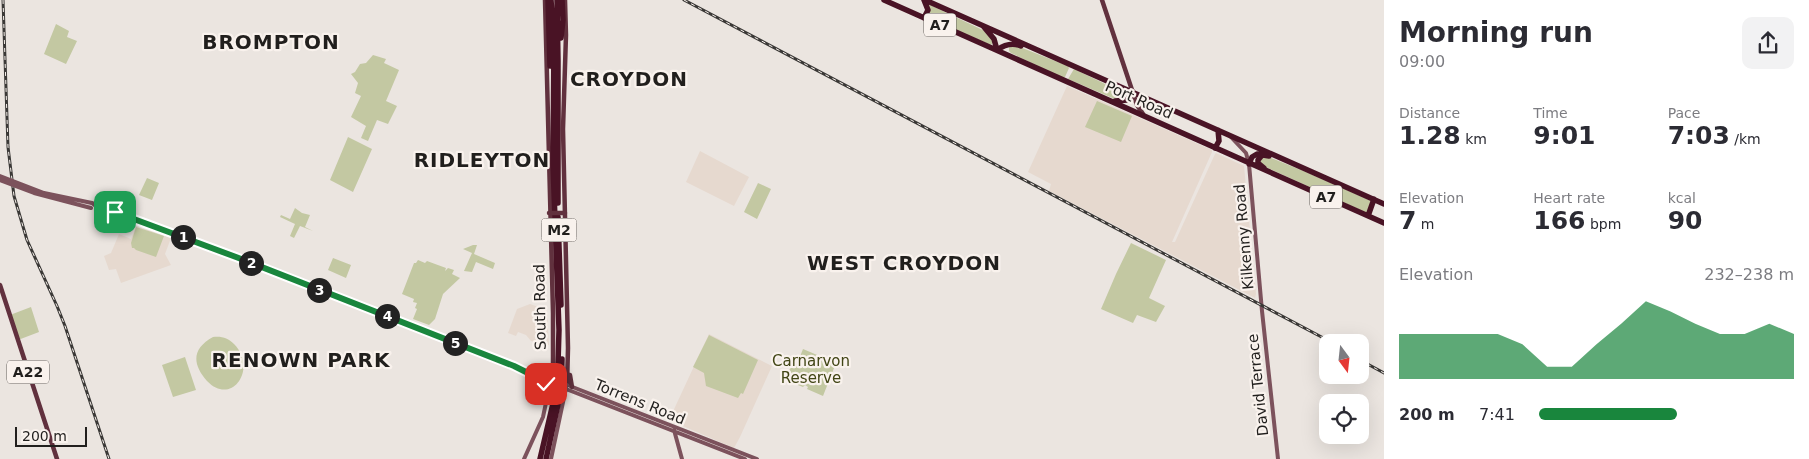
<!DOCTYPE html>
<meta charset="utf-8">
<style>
:root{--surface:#fff;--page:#f2f2f3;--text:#2b2b33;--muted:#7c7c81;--accent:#19863d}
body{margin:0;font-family:"DejaVu Sans",sans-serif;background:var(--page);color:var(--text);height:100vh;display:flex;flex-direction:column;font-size:19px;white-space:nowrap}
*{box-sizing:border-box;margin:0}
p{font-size:16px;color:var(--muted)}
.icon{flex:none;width:28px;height:28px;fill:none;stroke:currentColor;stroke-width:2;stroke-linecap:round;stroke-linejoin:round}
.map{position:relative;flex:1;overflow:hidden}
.drawer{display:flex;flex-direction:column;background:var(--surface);width:425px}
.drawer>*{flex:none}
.needle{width:32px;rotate:165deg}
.tools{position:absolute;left:1319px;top:334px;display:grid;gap:10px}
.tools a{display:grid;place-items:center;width:50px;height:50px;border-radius:10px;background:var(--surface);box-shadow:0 5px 20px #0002;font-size:25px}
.scale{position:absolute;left:15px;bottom:12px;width:72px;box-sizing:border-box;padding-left:5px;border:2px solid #211f1d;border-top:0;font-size:14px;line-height:18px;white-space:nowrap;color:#211f1d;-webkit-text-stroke:4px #f9f2ed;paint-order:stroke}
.pin{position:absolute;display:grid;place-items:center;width:42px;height:42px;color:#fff;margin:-21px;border-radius:10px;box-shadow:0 2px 8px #0006}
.km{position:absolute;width:25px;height:25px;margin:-12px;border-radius:50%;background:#222;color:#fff;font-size:14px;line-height:25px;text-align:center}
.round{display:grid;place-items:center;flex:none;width:52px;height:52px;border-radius:10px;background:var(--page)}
.head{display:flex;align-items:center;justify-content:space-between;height:85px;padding:0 15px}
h1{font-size:28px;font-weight:700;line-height:38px}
.stats{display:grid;grid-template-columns:repeat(3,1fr);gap:8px;height:85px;padding:5px 15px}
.stats div{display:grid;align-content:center}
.stats b{font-size:25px;font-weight:700}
.stats small{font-size:14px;font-weight:400}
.stats p{font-size:14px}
.chart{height:140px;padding:10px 15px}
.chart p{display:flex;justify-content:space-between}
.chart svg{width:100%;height:90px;margin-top:5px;fill:var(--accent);opacity:.7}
ul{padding:0 15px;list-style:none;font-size:16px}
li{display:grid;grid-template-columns:80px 60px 1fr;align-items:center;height:38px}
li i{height:12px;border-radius:6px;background:var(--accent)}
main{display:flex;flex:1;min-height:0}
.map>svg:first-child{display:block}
.built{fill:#e6d9cf}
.green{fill:#c3c8a2}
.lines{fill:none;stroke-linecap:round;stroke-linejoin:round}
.secondary{stroke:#7c525c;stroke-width:4}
.primary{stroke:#61313e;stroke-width:4.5}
.highway{stroke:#491325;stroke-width:5.5}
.rail-casing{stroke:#3a3836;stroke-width:3}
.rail{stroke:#f9f2ed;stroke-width:1;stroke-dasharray:4;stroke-linecap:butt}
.secondary-bridge{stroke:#7c525c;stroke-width:4}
.primary-bridge{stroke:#61313e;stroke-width:4.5}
.route-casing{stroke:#fff;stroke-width:10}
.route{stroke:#19863d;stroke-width:6}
.labels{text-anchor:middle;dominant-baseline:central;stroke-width:4.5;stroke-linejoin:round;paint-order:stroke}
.shield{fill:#f9f2ed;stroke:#625e5b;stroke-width:1}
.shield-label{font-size:14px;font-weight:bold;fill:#211f1d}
.street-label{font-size:15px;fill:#211f1d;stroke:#f9f2ed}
.park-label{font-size:15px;fill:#414515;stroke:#f9f2ed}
.district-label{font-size:20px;font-weight:bold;letter-spacing:1px;fill:#211f1d;stroke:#f9f2ed}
</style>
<main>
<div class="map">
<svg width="1384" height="459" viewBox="0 0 1384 459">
<rect width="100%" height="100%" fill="#ebe5e0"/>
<path class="built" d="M1067 86 1212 150V152L1172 242H1175L1215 154 1216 153 1244 166 1256 294 1255 298 1049 191 1051 184 1028 172Z
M700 151 749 177 734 206 686 182Z
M136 226 171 238 165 254 171 265 121 283 116 269 109 270 104 256 111 253 119 234 131 239Z
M530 304 547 310 549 345 531 341 526 335 518 332 516 336 508 333 517 309Z
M709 334 772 366 740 437 734 448 669 420Z"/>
<path class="green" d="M928 4 987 32C991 35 995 40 991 45L928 18 930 13Z
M56 24 69 31 67 37 77 41 66 64 44 54Z
M1015 45 1068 66 1069 68 1065 77 1063 78 1011 53 1009 51V47Z
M373 55 386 59 384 63 399 70 386 101 397 106 388 124 377 120 368 141 361 138 366 126 351 117 361 96 355 93 358 83 351 74 355 72 360 64 366 63Z
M1074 69 1124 93 1125 95 1124 99 1117 100 1068 79Z
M1097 101 1132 116 1121 142 1085 127Z
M348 137 372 149 353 192 330 180Z
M1266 156 1306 172 1369 200 1371 201 1367 213 1261 165 1260 158Z
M147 178 159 183 152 200 139 195Z
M758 183 771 189 757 219 744 212Z
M295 208 302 213 310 215 305 227 313 231 300 226 294 238 290 236 295 224 280 217 281 215 290 219Z
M136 227 164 236 156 257 136 250 134 248H132L131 243Z
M1131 243 1166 260 1149 298 1165 306 1156 322 1137 315 1133 323 1101 309 1116 274Z
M473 245H477L474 254 495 263 493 269 476 262 472 272 464 271 472 253 463 249Z
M333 258 351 265 346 278 328 270Z
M418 260 425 263 427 261 446 268 445 271 448 268 454 270 452 274 460 278 443 294 435 319 429 325 413 319 417 309 415 308 417 303 413 302 414 299 402 294 414 263H416Z
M31 307 39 332 18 340 10 315Z
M709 335 758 360 743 394 741 393 738 398 706 386 704 373 693 367Z
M213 337C222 336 228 338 234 344 258 368 232 407 207 381 191 363 193 348 213 337Z
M803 349 836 363 823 396 807 389 808 387 805 385 803 387 785 380 793 362 797 364Z
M185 357 196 390 173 397 162 365Z"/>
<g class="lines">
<path class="secondary" d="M1230 136 1246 153 1249 164 1262 311 1278 459
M92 203 97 207 145 222 464 347 551 379 543 417 524 459
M522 371 551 383
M570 386 757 459
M566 389 745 459
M674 430 682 459
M551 459 566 388"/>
<path class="primary" d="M545 0 553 313V366L551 379
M565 0 566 35 563 129 568 348 567 385
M1102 0 1137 105 1143 114
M0 285 57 459
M570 375 572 387"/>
<path class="highway" d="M548 0 550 66
M557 0 558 60V203
M884 0 1384 223
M925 0 1384 204
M924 18 928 10 924 0
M984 27 994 39 997 50
M561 38 563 20 562 0
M997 50C1004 45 1012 42 1021 46
M1115 101 1127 100 1133 92
M1215 148 1219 141 1218 130
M1263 154 1258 160V163L1264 168
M1249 164 1252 157 1257 154 1269 156
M1368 216 1374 199
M558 217 561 305
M540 459 555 395 558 364 559 330 553 164 554 41 551 0
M546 459 561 391 562 359"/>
<defs>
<path id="rail" d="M3 0 8 147 14 196 27 240 57 306 65 326 109 459
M684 0 1331 342
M1360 360 1384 373"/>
</defs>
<use href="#rail" class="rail-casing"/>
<use href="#rail" class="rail"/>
<path class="secondary-bridge" d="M0 176 44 193 92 203
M0 180 34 193 91 208
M551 379 567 385
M551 383 566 389"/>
<path class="primary-bridge" d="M549 213H565"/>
</g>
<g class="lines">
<defs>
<path id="route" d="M115 212 236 257 514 366 540 379 546 384"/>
</defs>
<use href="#route" class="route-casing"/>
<use href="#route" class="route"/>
</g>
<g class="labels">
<g class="shield">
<rect x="924" y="13.5" width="32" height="23" rx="4"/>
<rect x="1310" y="185.5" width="32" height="23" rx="4"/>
<rect x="541.5" y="218.5" width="35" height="23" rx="4"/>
<rect x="7" y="360.5" width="42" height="23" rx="4"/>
</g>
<g class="shield-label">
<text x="940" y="25">A7</text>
<text x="1326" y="197">A7</text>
<text x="559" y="230">M2</text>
<text x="28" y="372">A22</text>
</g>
<g class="street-label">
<text transform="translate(1139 100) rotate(24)">Port Road</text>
<text transform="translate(1244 237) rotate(-95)">Kilkenny Road</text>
<text transform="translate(540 307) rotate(-91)">South Road</text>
<text transform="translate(1258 385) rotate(-96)">David Terrace</text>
<text transform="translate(640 402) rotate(22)">Torrens Road</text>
</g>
<g class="park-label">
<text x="811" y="361">Carnarvon<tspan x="811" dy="17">Reserve</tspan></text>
</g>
<g class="district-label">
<text x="271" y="42">BROMPTON</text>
<text x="629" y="79">CROYDON</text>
<text x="482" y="160">RIDLEYTON</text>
<text x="904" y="263">WEST CROYDON</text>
<text x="301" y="360">RENOWN PARK</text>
</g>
</g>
</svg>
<div class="tools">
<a><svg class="needle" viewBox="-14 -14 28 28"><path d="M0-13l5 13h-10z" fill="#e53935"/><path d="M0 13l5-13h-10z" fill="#7c7c81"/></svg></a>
<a><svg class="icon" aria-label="locate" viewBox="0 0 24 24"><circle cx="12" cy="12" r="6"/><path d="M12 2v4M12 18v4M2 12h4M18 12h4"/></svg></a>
</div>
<div class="scale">200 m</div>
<div class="pin" style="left:115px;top:212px;background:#1e9e55"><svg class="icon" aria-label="arrive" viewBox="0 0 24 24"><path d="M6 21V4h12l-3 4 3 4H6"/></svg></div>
<div class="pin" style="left:546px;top:384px;background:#d93025"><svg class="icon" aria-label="check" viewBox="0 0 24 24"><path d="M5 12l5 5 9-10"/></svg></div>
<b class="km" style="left:183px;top:237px">1</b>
<b class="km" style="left:251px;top:263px">2</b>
<b class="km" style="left:319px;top:290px">3</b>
<b class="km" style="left:387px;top:316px">4</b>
<b class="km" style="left:455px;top:343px">5</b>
</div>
<section class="drawer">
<div class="head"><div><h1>Morning run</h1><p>09:00</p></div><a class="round"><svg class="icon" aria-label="share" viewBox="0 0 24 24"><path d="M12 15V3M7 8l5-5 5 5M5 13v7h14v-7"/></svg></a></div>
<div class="stats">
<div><p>Distance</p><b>1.28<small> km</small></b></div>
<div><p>Time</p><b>9:01</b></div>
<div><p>Pace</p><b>7:03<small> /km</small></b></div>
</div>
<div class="stats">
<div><p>Elevation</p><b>7<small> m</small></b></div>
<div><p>Heart rate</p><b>166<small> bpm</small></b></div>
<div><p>kcal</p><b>90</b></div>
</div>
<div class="chart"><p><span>Elevation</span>232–238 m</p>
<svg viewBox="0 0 160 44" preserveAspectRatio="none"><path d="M0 44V22L10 22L20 22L30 22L40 22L50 27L60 38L70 38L80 27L90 17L100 6L110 11L120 17L130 22L140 22L150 17L160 22V44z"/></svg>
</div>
<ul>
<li><b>200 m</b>7:41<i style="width:54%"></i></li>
</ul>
</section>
</main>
